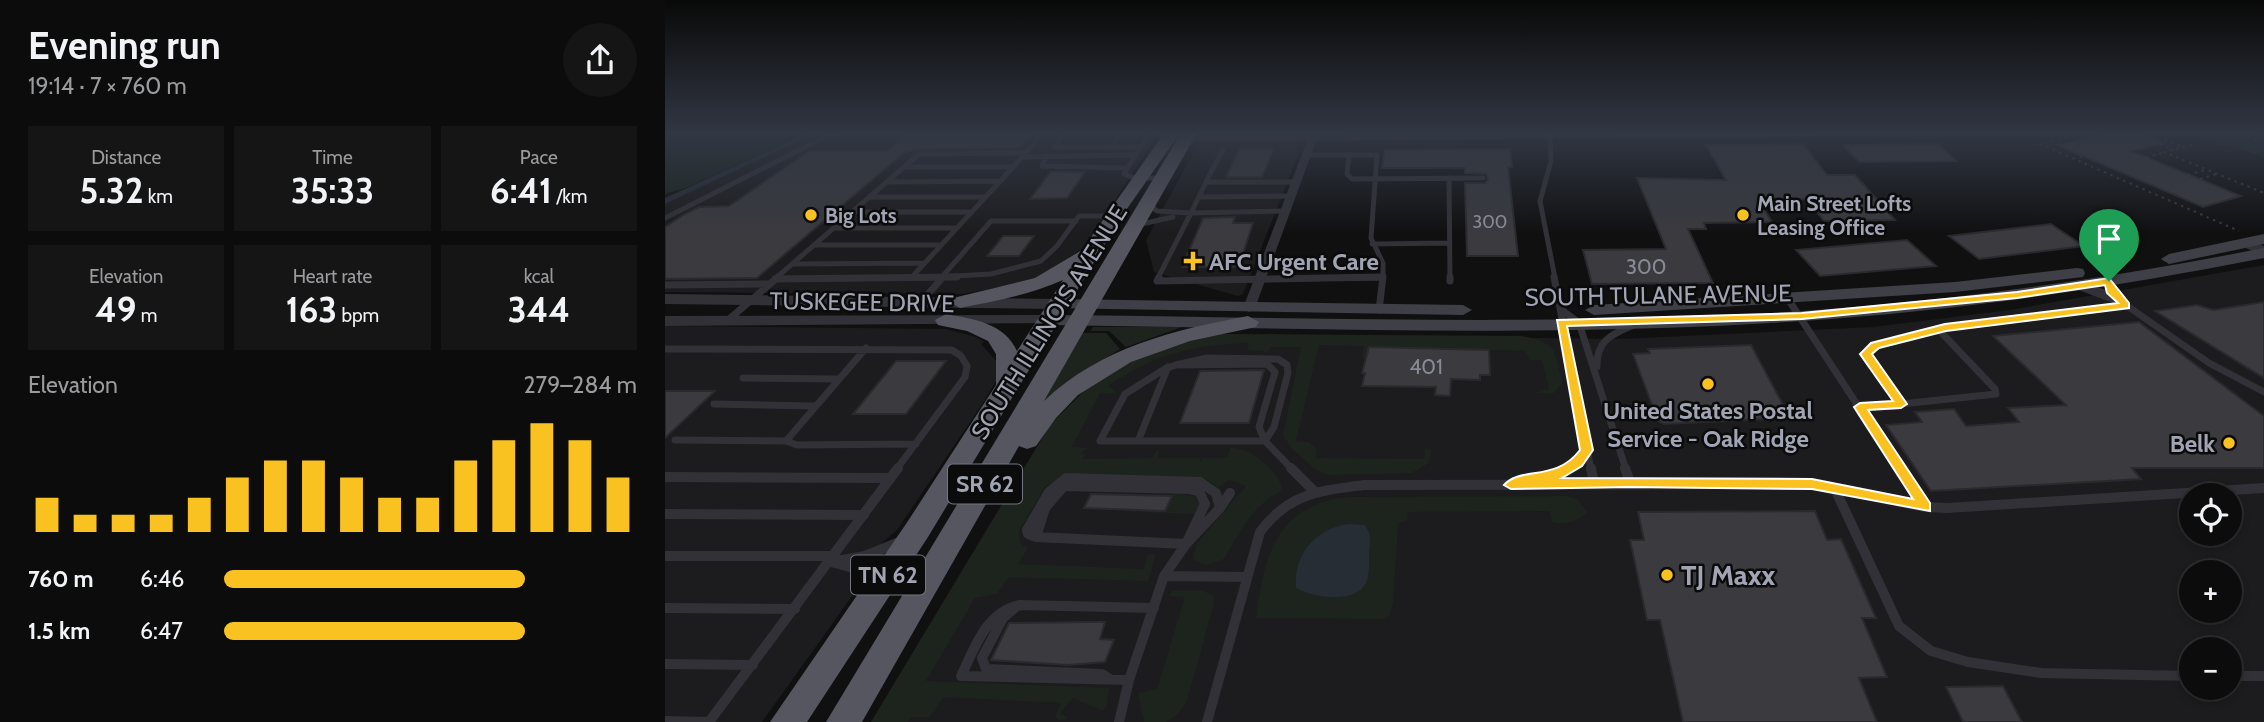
<!DOCTYPE html>
<meta charset="utf-8">
<style>
:root{--surface:#0c0c0d;--page:#151516;--text:#f1f3f6;--muted:#9a9b9d;--line:#2c2c2e;--accent:#fac220}
body{margin:0;font-family:Cabin,sans-serif;background:var(--page);color:var(--text);height:100vh;display:flex;flex-direction:column;font-size:26px;white-space:nowrap}
*{box-sizing:border-box;margin:0}
p{font-size:23px;color:var(--muted)}
.icon{flex:none;width:38px;height:38px;fill:none;stroke:currentColor;stroke-width:2;stroke-linecap:round;stroke-linejoin:round}
.map{position:relative;flex:1;overflow:hidden}
.side{display:flex;flex-direction:column;background:var(--surface);width:665px}
.side>*{flex:none}
.buttons{position:absolute;left:1514px;top:483px;display:grid;gap:14px}
.buttons a{display:grid;place-items:center;width:63px;height:63px;border-radius:50%;background:var(--surface);box-shadow:0 4px 10px #0003,0 0 0 2px var(--line);font-size:35px}
.pin{position:absolute;display:grid;place-items:center;width:60px;height:60px;color:#fff;margin:-72px -30px;border-radius:50% 50% 50% 0;rotate:-45deg;box-shadow:0 0 7px #0007}
.pin .icon{rotate:45deg}
.round{display:grid;place-items:center;flex:none;width:74px;height:74px;border-radius:37px;background:var(--page)}
.summary{display:flex;align-items:center;justify-content:space-between;height:119px;padding:0 28px}
h1{font-size:38px;font-weight:700;line-height:52px}
.figures{display:grid;grid-template-columns:repeat(3,1fr);gap:10px;height:119px;padding:7px 28px}
.figures div{display:grid;align-content:center;border-radius:0px;background:var(--page);text-align:center}
.figures b{font-size:35px;font-weight:700}
.figures small{font-size:19px;font-weight:400}
.figures p{font-size:19px}
.chart{height:196px;padding:14px 28px}
.chart p{display:flex;justify-content:space-between}
.chart svg{width:100%;height:126px;margin-top:7px;stroke:var(--accent);stroke-width:6}
ul{padding:0 28px;list-style:none;font-size:23px}
li{display:grid;grid-template-columns:112px 84px 1fr;align-items:center;height:52px}
li i{height:18px;border-radius:9px;background:var(--accent)}
main{display:flex;flex:1;min-height:0}
.map>svg:first-child{display:block}
.built{fill:#1c1c1e;fill-rule:evenodd}
.green{fill:#1c241d}
.water{fill:#262d35}
.lines{fill:none;stroke-linecap:round;stroke-linejoin:round}
.stream{stroke:#262d35;stroke-width:4.5}
.building{fill:#3a3a3f;stroke:#2a2a2e;stroke-width:2}
.path{stroke:#37383e;stroke-width:2;stroke-dasharray:2.5 4.5;stroke-linecap:butt}
.service-far2{stroke:#313137;stroke-width:5}
.service-far1{stroke:#313137;stroke-width:7}
.service{stroke:#313137;stroke-width:10}
.minor{fill:#313137;fill-rule:evenodd}
.tertiary{fill:#313137;fill-rule:evenodd}
.secondary{fill:#3f4047;fill-rule:evenodd}
.trunk{fill:#55565f;fill-rule:evenodd}
.route{fill:#fac220;stroke:#fff;stroke-width:2;fill-rule:evenodd}
.poi-dot{fill:#fac220;stroke:#0b0b0c;stroke-width:2.5}
.labels{text-anchor:middle;dominant-baseline:central;stroke-width:5;stroke-linejoin:round;paint-order:stroke}
.far-number-label{font-size:18px;fill:#868a96}
.far-poi-label{font-size:21px;font-weight:bold;fill:#a0a4b3;stroke:#0b0b0c;text-anchor:start}
.number-label{font-size:21px;fill:#868a96}
.shield{fill:#0b0b0c;stroke:#737681;stroke-width:2}
.shield-label{font-size:23px;font-weight:bold;fill:#a0a4b3}
.poi-label{font-size:24px;font-weight:bold;fill:#a0a4b3;stroke:#0b0b0c;text-anchor:start}
.street-label{font-size:24px;fill:#a0a4b3;stroke:#0b0b0c}
.near-poi-label{font-size:28px;font-weight:bold;fill:#a0a4b3;stroke:#0b0b0c;text-anchor:start}
</style>
<main>
<section class="side">
<div class="summary"><div><h1>Evening run</h1><p>19:14 · 7 × 760 m</p></div><a class="round"><svg class="icon" aria-label="share" viewBox="0 0 24 24"><path d="M12 15V3M7 8l5-5 5 5M5 13v7h14v-7"/></svg></a></div>
<div class="figures">
<div><p>Distance</p><b>5.32<small> km</small></b></div>
<div><p>Time</p><b>35:33</b></div>
<div><p>Pace</p><b>6:41<small> /km</small></b></div>
</div>
<div class="figures">
<div><p>Elevation</p><b>49<small> m</small></b></div>
<div><p>Heart rate</p><b>163<small> bpm</small></b></div>
<div><p>kcal</p><b>344</b></div>
</div>
<div class="chart"><p><span>Elevation</span>279–284 m</p>
<svg viewBox="0 0 160 44" preserveAspectRatio="none"><path d="M5 44V32M15 44V38M25 44V38M35 44V38M45 44V32M55 44V25M65 44V19M75 44V19M85 44V25M95 44V32M105 44V32M115 44V19M125 44V12M135 44V6M145 44V12M155 44V25"/></svg>
</div>
<ul>
<li><b>760 m</b>6:46<i style="width:73%"></i></li>
<li><b>1.5 km</b>6:47<i style="width:73%"></i></li>
</ul>
</section>
<div class="map">
<svg width="1599" height="722" viewBox="0 0 1599 722">
<rect width="100%" height="100%" fill="#101011"/>
<path class="built" d="M151 133H493L420 247 369 280 298 294 0 292V204Z
M548 142H630L633 144 631 150H635L578 294 573 296 489 272 481 240 532 146Z
M1599 265V722H206L346 489 443 372 557 334 956 339 1208 327 1345 310ZM1526 495H1564V534H1526ZM1526 572H1564V611H1526ZM1526 649H1564V688H1526Z
M0 326 281 329 311 337 319 342 316 344 332 362 331 381 316 406 232 530 217 543 208 562 191 581 190 592 97 722H0Z"/>
<path class="green" d="M0 133H143L20 188 0 194Z
M1520 133H1599V157C1572 147 1546 143 1520 133Z
M428 327H517L461 347 444 331H425Z
M416 333H441L455 349 411 377 375 408Z
M557 334 856 336C891 342 890 348 897 383L889 393H871L884 389 877 360H865L860 351 705 347 702 358H697L699 346 654 345 631 441 644 442 651 449V458L759 459 760 448 766 450 764 463 747 473 663 475 649 468 627 449 618 435 636 347H605L603 352 582 350 584 343C526 345 492 353 443 386L452 393H435L407 447 422 448 416 453 420 454 418 459 487 458 494 447 493 458H535L536 462 538 458H562L565 448C584 446 613 470 617 488L615 492C585 508 575 532 559 559L541 565 528 559 532 543 581 486 564 480 553 487 541 479 530 477 401 474 380 487 354 531 355 543 363 548 353 564 479 569 483 555 488 553 490 557 483 581 344 577 332 594 310 598 261 681 444 688 441 709 436 710 408 698 395 713 402 718 395 721 390 717 396 703 278 697 265 717H246L243 722H206L385 425 426 384 454 365 536 337Z
M508 493 532 497 530 499 536 505 532 514 449 511H500Z
M903 496 913 500 922 512C914 521 898 526 887 522L885 511 743 512 742 521 733 523 728 604 724 616 719 619 591 618C599 557 610 506 681 497Z
M507 591H538L548 595 549 603 522 701 513 714 501 722H479L473 693 492 689 520 597 503 596Z"/>
<path class="water" d="M143 133H151L0 204V198Z
M685 524 699 525C707 533 705 542 704 551 704 560 705 575 701 583 690 605 647 597 631 588 628 554 652 527 685 524Z"/>
<g class="lines">
<path class="stream" d="M1593 133 1599 135"/>
</g>
<path class="building" d="M243 133H369L355 148 254 149 240 152 92 278 0 279V227L18 215 34 207 64 206 144 151H222Z
M1440 133H1474L1500 143 1466 151 1576 196 1538 207 1392 145Z
M1138 144 1162 175H1190L1230 220 1159 221 1142 199 1093 200 1107 222 1039 223 1041 229H1023L1048 283 927 284 918 250 1001 249 972 178 1061 180 1041 145Z
M1273 144 1291 161 1194 162 1178 145Z
M574 149H609L597 177H561Z
M845 149 847 167H843L853 256H802L800 183H820L823 179 821 174 800 173V168H717L720 150Z
M386 171 420 172 402 198 365 199Z
M570 217 568 223H588L574 267H517L538 218Z
M1386 224 1419 246 1314 259 1284 236Z
M338 236H369L354 256H322Z
M1242 240 1271 266 1155 276 1131 250Z
M1599 302V378L1490 311 1532 305 1548 310Z
M1474 322 1599 416V468H1467L1476 479 1266 491 1221 425 1257 422 1250 412 1289 409 1301 426 1354 422 1343 408 1401 405 1328 336Z
M1086 345 1123 414 1100 415 1102 419 999 424 993 421 968 354 985 353 983 349Z
M704 347 824 350 825 375H815V380L786 379 785 396 770 395 771 387 697 386 700 373H697Z
M231 361H281L241 414H188Z
M599 370 584 423H515L535 371Z
M0 391H50L0 438Z
M426 494 507 496 500 511 419 508Z
M1150 511 1162 540 1176 539 1211 618H1197L1222 677 1194 678 1212 722H1018L995 620H982L965 540H979L973 512Z
M422 622H440L435 639 449 640 440 662 403 665 326 660 344 623Z
M1338 686 1357 722H1298L1281 687Z"/>
<g class="lines">
<path class="path" d="M1423 133 1375 144 1574 231
M1480 133 1518 147
M1569 133 1599 142
M1204 135 1210 133
M1499 140 1509 138
M1495 144 1509 150
M1527 145 1499 152 1599 193
M1481 157 1498 153
M1408 159 1419 156
M1523 175 1540 170
M1535 179 1552 174"/>
<path class="service-far2" d="M398 133 389 147H475
M484 133 459 174 469 178H497
M885 133 886 161 875 201 890 278
M446 147 457 133
M558 149 541 182H631
M361 153 378 133
M684 154 682 174 687 179 818 178
M641 155H712L706 238 718 263V277
M382 156 377 166 460 168
M357 157 469 155
M239 167H348
M784 178 785 278
M223 182 335 181
M541 182 526 213 620 211
M206 197H320
M534 197 626 196
M483 204 492 211 526 213 493 278
M188 212H307
M0 218 158 138 175 133
M472 225 508 217
M169 228H292
M707 244 784 243
M149 245H276
M129 264 259 263
M111 278 254 154 361 153 246 278
M255 278 326 274 376 261 392 246 414 216H448
M276 278 326 221H411
M642 278H718"/>
<path class="service-far1" d="M494 277 492 281 718 277 714 310
M785 277V281
M889 277 926 470
M110 279 292 277
M0 285 104 284
M1123 299 1235 470
M256 302 278 277
M1458 303 1544 363 1599 392
M897 310 914 323 961 470
M62 321 113 277
M201 348 121 441 132 445 251 444
M0 349 287 350 296 356 302 366 300 377 231 470
M511 365 542 358 613 359 622 365 623 373 609 427 600 441
M511 365 602 364 610 372 594 427 600 441
M505 367 511 365
M505 367 511 365
M932 367C931 342 945 335 966 326
M78 378 173 379
M49 404 150 406
M1236 404 1331 394 1330 389 1273 329
M1195 407 1236 404 1201 354 1210 346 1280 327 1461 305
M10 440 121 441
M473 441H600
M473 441H435L460 394 503 367
M473 441 503 367
M600 441 628 470
M901 470 922 450"/>
<path class="service" d="M626 468 650 492
M926 468 929 484
M960 468 965 482
M1234 468 1260 507
M0 477 226 478
M401 478 535 482 551 493 555 508 521 544 371 537 363 534 362 530 384 492Z
M870 481 904 468
M1170 489 1234 626 1266 651 1303 662 1376 673 1526 676
M555 508 565 493
M0 514 199 515
M371 537 380 508 399 486 524 489 534 491 540 504 521 544
M0 556H169
M499 576 521 544
M207 585 196 570 166 562 200 556 232 543
M351 607 338 618 317 658 321 669 437 674 446 680
M0 608 130 609
M0 664 88 665
M1564 676H1599
M464 680 296 676C310 648 320 613 354 605L489 608
M0 721 44 722
M44 722 233 468
M454 722 464 680 499 576 581 577
M542 722 595 532C624 493 654 491 699 485L1147 484 1260 507 1282 508 1599 488"/>
<path class="minor" d="M1157 133 1152 136 651 141 590 308 584 312 578 308 642 141 512 142 507 139 512 136Z"/>
<path class="tertiary" d="M1581 239 1599 246V256L1576 246 1574 243Z
M1417 281 1459 297 1461 300 1453 305 1411 289 1409 286 1411 283Z
M0 294 393 299 401 304 393 309 0 304Z
M384 315 390 317 392 320 390 323 0 326V316Z"/>
<path class="secondary" d="M1599 234V244L1504 264 1496 259 1504 254Z
M1599 248V258C1447 288 1293 311 1138 321 887 338 635 328 384 325L375 320 384 315C635 317 887 327 1138 311 1293 300 1447 278 1599 248Z
M1412 268 1418 269 1420 273 1418 277 1290 292 929 315 920 310 929 305 1290 282Z
M393 299 798 305 807 310 798 315 387 308 384 304Z"/>
<path class="trunk" d="M499 133H515L457 216 263 537 142 722H105L243 521 331 385V354L323 341 302 331 273 325 270 320 281 314C309 319 339 323 352 351L398 280C365 295 330 301 295 308L285 302 288 298 370 278 417 250Z
M516 133H532L379 401C436 347 509 330 583 316L594 322 591 327 525 341 466 362 413 395 391 418 371 446 362 449 354 446 197 722H161Z"/>
</g>
<linearGradient id="sky" x2="0" y2="1"><stop stop-color="#090909"/><stop offset="0.57" stop-color="#313743"/><stop offset="1" stop-color="#313743" stop-opacity="0"/></linearGradient>
<rect width="1599" height="234" fill="url(#sky)"/>
<path class="route" d="M1444 278 1464 303V308L1281 331 1214 348 1207 354 1242 404 1236 408 1203 410 1265 503V511L1147 489 965 487 846 489 839 485C856 466 891 482 915 450L892 320 1137 313 1352 292ZM1440 285 1442 293 1453 303 1280 324 1206 343 1195 354 1228 401 1195 403 1189 407 1248 499 1147 479 897 478 917 466 928 450 902 326 1137 319 1352 298Z"/>
<g class="poi-dot">
<circle cx="146" cy="215" r="7"/>
<circle cx="1078" cy="215" r="7"/>
<path d="M524.5 250.5h7v7h7v7h-7v7h-7v-7h-7v-7h7z"/>
<circle cx="1043" cy="384" r="7"/>
<circle cx="1564" cy="443" r="7"/>
<circle cx="1002" cy="575" r="7"/>
</g>
<g class="labels">
<g class="far-number-label">
<text x="825" y="222">300</text>
</g>
<g class="far-poi-label">
<text x="1092" y="203">Main Street Lofts<tspan x="1092" dy="24">Leasing Office</tspan></text>
<text x="160" y="215">Big Lots</text>
</g>
<g class="number-label">
<text x="981" y="266">300</text>
<text x="761" y="366">401</text>
</g>
<g class="shield">
<rect x="283" y="464.5" width="74" height="39" rx="5"/>
<rect x="186" y="555.5" width="74" height="39" rx="5"/>
</g>
<g class="shield-label">
<text x="320" y="484">SR 62</text>
<text x="223" y="575">TN 62</text>
</g>
<g class="poi-label">
<text x="544" y="261">AFC Urgent Care</text>
<text x="1043" y="410" text-anchor="middle">United States Postal<tspan x="1043" dy="28">Service - Oak Ridge</tspan></text>
<text x="1550" y="443" text-anchor="end">Belk</text>
</g>
<g class="street-label">
<text transform="translate(993 295) rotate(-1)">SOUTH TULANE AVENUE</text>
<text transform="translate(197 302) rotate(1)">TUSKEGEE DRIVE</text>
<text transform="translate(384 322) rotate(-58)">SOUTH ILLINOIS AVENUE</text>
</g>
<g class="near-poi-label">
<text x="1016" y="575">TJ Maxx</text>
</g>
</g>
</svg>
<div class="buttons">
<a><svg class="icon" aria-label="locate" viewBox="0 0 24 24"><circle cx="12" cy="12" r="6"/><path d="M12 2v4M12 18v4M2 12h4M18 12h4"/></svg></a>
<a>+</a>
<a>−</a>
</div>
<div class="pin" style="left:1444px;top:281px;background:#1e9e55"><svg class="icon" aria-label="arrive" viewBox="0 0 24 24"><path d="M6 21V4h12l-3 4 3 4H6"/></svg></div>
</div>
</main>
